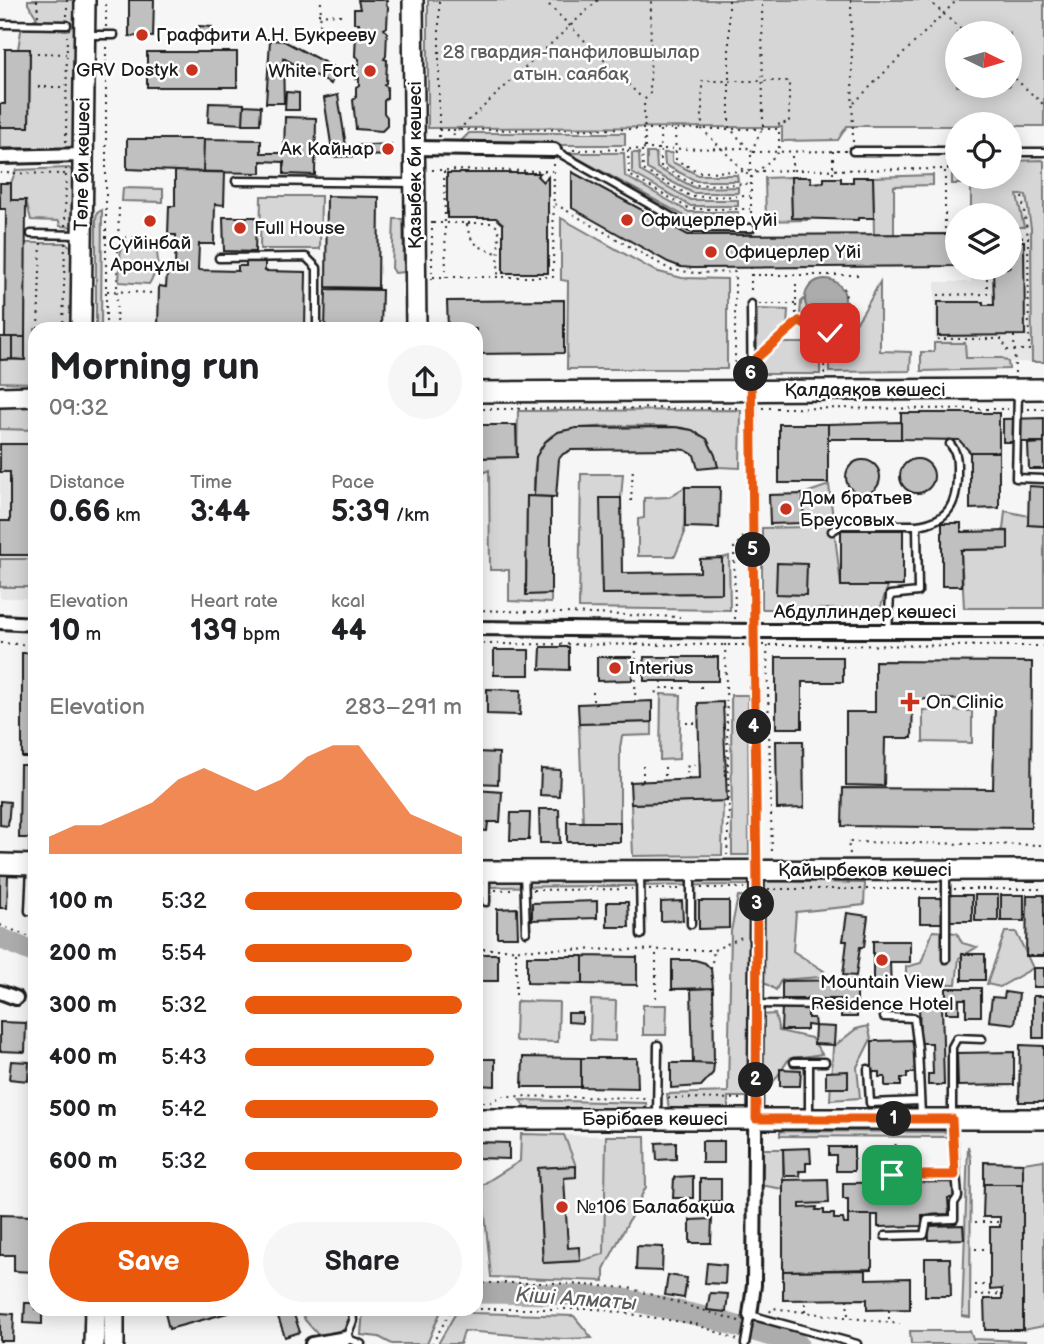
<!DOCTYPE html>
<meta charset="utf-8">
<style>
:root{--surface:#fff;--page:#f6f6f6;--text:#202124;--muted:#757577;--accent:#ea580c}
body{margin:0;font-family:"Balsamiq Sans",sans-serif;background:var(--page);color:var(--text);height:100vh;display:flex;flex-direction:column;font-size:26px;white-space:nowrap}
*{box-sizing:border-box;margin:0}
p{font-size:23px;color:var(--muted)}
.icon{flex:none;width:38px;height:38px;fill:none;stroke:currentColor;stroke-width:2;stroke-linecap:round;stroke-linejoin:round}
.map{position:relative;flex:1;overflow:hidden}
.panel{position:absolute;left:28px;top:322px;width:455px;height:994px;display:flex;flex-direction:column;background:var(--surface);border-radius:21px;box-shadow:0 4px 18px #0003}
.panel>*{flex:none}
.needle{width:46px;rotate:95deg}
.tools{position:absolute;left:945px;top:21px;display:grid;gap:14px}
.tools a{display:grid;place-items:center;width:77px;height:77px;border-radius:50%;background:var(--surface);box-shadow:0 4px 18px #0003;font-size:35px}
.pin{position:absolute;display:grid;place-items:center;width:60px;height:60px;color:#fff;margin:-30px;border-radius:14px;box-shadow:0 4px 10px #0006}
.km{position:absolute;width:35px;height:35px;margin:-18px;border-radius:50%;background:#222;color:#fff;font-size:19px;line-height:35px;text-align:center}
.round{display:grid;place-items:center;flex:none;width:74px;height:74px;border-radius:37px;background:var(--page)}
.headline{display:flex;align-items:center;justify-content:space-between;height:119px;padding:0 21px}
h1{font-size:38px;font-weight:700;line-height:52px}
.metrics{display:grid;grid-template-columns:repeat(3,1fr);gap:10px;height:119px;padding:7px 21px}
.metrics div{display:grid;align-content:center}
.metrics b{font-size:30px;font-weight:700}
.metrics small{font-size:19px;font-weight:400}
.metrics p{font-size:19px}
.chart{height:196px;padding:14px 21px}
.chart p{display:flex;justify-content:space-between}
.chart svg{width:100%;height:126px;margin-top:7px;fill:var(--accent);opacity:.7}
.primary-button{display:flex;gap:14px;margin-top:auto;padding:14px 21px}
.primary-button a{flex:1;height:80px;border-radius:42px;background:var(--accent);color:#fff;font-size:28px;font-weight:700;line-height:80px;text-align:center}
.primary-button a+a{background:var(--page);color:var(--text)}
ul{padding:0 21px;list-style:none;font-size:23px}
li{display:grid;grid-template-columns:112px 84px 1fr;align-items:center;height:52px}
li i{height:18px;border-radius:9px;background:var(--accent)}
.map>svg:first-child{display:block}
.built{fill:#e6e6e6}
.green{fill:#d6d6d6;stroke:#797979;stroke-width:2;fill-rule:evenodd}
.water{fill:#acacac;stroke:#727272;stroke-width:2}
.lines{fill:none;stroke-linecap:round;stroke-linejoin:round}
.river{stroke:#acacac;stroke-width:21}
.building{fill:#c0c0c0;stroke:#1c1c1c;stroke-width:2}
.lane-casing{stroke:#1c1c1c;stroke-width:11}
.street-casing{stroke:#1c1c1c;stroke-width:18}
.secondary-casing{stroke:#1c1c1c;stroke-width:24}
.path{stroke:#1c1c1c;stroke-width:2;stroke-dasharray:2 5;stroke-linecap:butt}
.lane{stroke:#fff;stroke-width:6}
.street{stroke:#fff;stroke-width:12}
.secondary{stroke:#fff;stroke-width:19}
.route-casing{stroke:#fff;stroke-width:14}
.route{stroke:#ea580c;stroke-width:9}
.poi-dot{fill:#c8321e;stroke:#fff;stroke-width:2.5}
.labels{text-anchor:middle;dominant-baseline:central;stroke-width:5;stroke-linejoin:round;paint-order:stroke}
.poi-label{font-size:19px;fill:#1c1c1c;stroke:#fff;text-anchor:start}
.park-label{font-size:19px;fill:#5d5d5d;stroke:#fff}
.street-label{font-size:19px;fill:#1c1c1c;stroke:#fff}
.water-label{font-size:21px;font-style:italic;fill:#5d5d5d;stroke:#fff}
</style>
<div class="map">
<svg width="1044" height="1344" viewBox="0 0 1044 1344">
<rect width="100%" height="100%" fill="#f6f6f6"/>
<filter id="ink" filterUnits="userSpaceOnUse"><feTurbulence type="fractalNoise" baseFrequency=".0143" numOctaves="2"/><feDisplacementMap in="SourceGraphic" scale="14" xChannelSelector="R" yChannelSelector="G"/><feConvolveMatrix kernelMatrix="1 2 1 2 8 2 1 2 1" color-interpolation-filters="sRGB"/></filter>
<g filter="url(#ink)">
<path class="built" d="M971 184H1044V362L935 363V282H971V268H1010V215H971Z
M0 424 35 425V598H0Z
M521 1134 606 1136 604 1281 518 1279Z"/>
<path class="green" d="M28 0H80L79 144 66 148H0V127H29L30 49H18L22 25 37 18 28 4Z
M428 0H1044V126H847L838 140 782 141V127L428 128ZM957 33H1010V86H957Z
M469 133H625V145H461V141Z
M568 153H624L625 176 689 212H738L739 220 690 219Z
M632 153H639L640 171 691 200H738V206H691L632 173Z
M647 153H656L657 168 695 188 738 187V193H693L647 169Z
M664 153H672V162L698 175H737L738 181H696L665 165Z
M1042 160 1044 161V362H1032L1031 228 1026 195H1017L1024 227H1010V215H971V184H952V174H957V177H1010V161Z
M69 168 74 173 72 227 60 226 59 221 31 220 26 200H11V183L16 170Z
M933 175V185L894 186V236H874L873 177Z
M791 177 792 218H807V220L766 221 765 178Z
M123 188 163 189V202L122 201Z
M261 196H321L320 249H260Z
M102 210 101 329H96V220L97 213Z
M561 218 655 271 682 278 727 279V369H567L568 281 561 280Z
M394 219H403L404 272 395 273 392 268Z
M121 241 155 247C161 259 156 273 149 284L119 282Z
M25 243H65L72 247 70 329H35V383L0 382V360H24Z
M880 282V351L911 352 910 371 829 372V340C857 334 867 304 880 282Z
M804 299 809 312 844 305 845 299 843 322 828 330 815 328 800 316 801 302Z
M757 309 788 310 787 328 757 351Z
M780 343H820V374H757V363Z
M934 343H965L966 358H1002L1008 362 1009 369 921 371V352H934Z
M0 405H35V430L0 429Z
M741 410 740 468 718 467C713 447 706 433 684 428 660 425 568 423 551 436 532 451 534 475 534 496L527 497 526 594H551V603L509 601V570H490L489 470 476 476V458L517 457 518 411Z
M581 474H623L621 498 601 499 602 594 722 593V558L729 556 730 610 579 608Z
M829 485 841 586H888L880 609H762V528L805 527 803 494Z
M685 487 684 535 675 556H638V519L644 518V498L669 497Z
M1005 511 1029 516V525L1044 526V608H964L961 550 1008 549V531L1003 530Z
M0 559H35V587H0Z
M661 694 681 695 679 759 660 760Z
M731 695H748L749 855H732Z
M923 710 972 711V743L923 742Z
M652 722V735L622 736 620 748V822H583L579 724Z
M723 801 722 855 633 856 631 804Z
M749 876 750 885 476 887V877Z
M763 881 865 883 864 905 796 912 793 951 824 971 820 977 781 980 776 990 760 980Z
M738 896 754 897 753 1097H728V1112L669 1111 667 1094 728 1092 731 931Z
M933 931 957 933 962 943 977 947 959 958 956 984 906 983V967L921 963Z
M1005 932H1016L1033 968 1000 987 987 984Z
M591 1000 616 1001 615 1041 590 1040Z
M518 1001 559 1002 558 1042 517 1041 515 1039 516 1003Z
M643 1005H667L666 1035H643Z
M775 1014 779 1031 811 1038 822 1054 789 1059 770 1087 759 1083 761 1015Z
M868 1026 871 1039 857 1067 860 1098 830 1100 833 1047 856 1029Z
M520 1100 646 1103 647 1114 529 1112Z
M780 1131 947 1132 950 1137 780 1136Z
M521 1134 564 1135 576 1166 538 1168 543 1263 580 1261 604 1254 606 1136H645L646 1187 604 1269V1281L491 1277 482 1185 520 1161Z
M968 1146 971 1159 970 1317 962 1316Z
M762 1149H783V1189L760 1185Z
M1044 1160V1326L1023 1330V1163Z
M300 1309H345L349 1317 344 1330 319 1336 305 1320Z
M363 1309H435L441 1311 427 1344H392L379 1337 361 1335Z
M458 1309 473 1313 574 1316 592 1338 564 1339 464 1331 460 1344H438Z
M910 1331H970L973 1339 1025 1341 1024 1344H911Z"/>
<path class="water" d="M805 299a20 20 0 1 1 40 0a20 20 0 1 1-40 0Z"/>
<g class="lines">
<path class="river" d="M0 938 35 953
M476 1293 552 1294 625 1299 710 1318 798 1344"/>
</g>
<path class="building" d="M129 0H154L153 37 129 36Z
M358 0H388L386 4 388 7 387 27 384 29 387 32 386 56 384 59 387 60 386 83 384 85 387 87V98L384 101V113L387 117V126L382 131 356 129 353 100 356 98V87L359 85V78L355 79 354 64H359V59L355 56 356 32 359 29V23H354V9H360Z
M199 26 212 27 211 36H198Z
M270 40 284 41 337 69 331 84 283 58 284 103H266Z
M5 49H30L29 127H0V104H5Z
M147 52H237V87H147Z
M286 92 299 93V110H285Z
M338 95 346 146 391 144 392 155 333 157 324 98Z
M209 103 244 104 243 124 208 122Z
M244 105 261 106 260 124H243Z
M285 117 316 118 315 175 284 174V162L261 161V173L203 172 204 139 261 140V153H284Z
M127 139H204L203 172 127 169Z
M175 171 225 172 224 205 215 204 214 244H199L198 270 238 271V266H246V258L265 259V271L306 272 305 329H158L159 286 166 287 167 273H170L171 267H175L176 235H168L169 206H175Z
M572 172 688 235 957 234V266L693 268 681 267 668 262 572 208Z
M447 173H540L537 176 543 182 548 177V273H503V224L496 218H447Z
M791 177H811V183L824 182V178H841V182H853V177H873L874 218H858V220L792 218Z
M0 183H11V200H26L25 337H5L6 209H0Z
M327 196 379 197 378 288 326 287Z
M223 217H256L255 252 224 251Z
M1010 241H1024L1025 335 938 336V302H983V305H994L993 268H1010Z
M326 289 382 290 381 329H325Z
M564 300V353L476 354V329H448L447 301Z
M0 337H12V359L0 360Z
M12 337H25V360L12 359Z
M901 413H999V452H970L959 440 901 439Z
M1044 418V442H1003V419Z
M901 422V439H828V424Z
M779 424H828V483H779Z
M476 425H516L517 457 476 458Z
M675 427 692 430 707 439 715 455 718 467 698 469 694 455 685 450 676 449 571 450 563 454 559 459 556 497 534 496 536 457 545 442 558 432 576 428Z
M1044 443V469H1029L1028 444Z
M0 444H35V463H31L32 535H35V555H0V521H10V472H0Z
M970 452H999V508L970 509Z
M900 476a17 17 0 1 1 34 0a17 17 0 1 1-34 0Z
M846 477a17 17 0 1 1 34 0a17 17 0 1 1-34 0Z
M1029 486 1044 487V526L1028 525Z
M685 487H720L719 528 685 527Z
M803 494V523L770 524 769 495Z
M527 496 551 497V594L526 595Z
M600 498H621L622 573 700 572V559L722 558V593L602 594Z
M942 523H961V532L1008 531V549L961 550 962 586H942Z
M841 530H903V586H841Z
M777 563 807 564 806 595 776 594Z
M541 647H569V670L540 669Z
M494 650H529V675H494Z
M22 653H35V757H22Z
M597 657H632V680L597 681Z
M644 657H718V681H644Z
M776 657H843V682H802V728H776Z
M875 661 1032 662 1031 828 842 826 843 788 993 789 995 700 913 699 912 738H885L884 786 846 785V712H875Z
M487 689 521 690 520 715 487 714Z
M652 701V722L579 724 578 704Z
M723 702 727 801 631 804 630 782 700 779 698 703Z
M776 741H803L804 808 777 809Z
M476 752 499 753 498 784 476 783Z
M20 765H35V838H19Z
M541 769 560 770 559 796 540 795Z
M476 790 502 792 500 822H488L487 831 476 830Z
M0 801 10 802 8 826 0 825Z
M539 809H559L560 843H540Z
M511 813H530L529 840H510Z
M567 822H620V842H567Z
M0 875H8L7 908H0Z
M950 895H972V921H950Z
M975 895H998V921H975Z
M1001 895H1024V921H1001Z
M1027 895H1044V956H1026Z
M920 898H942V923H920Z
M597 901V918L532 920V903Z
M682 901 683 920 661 921V902Z
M699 901H729V928L699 929Z
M607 902H628L629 927H607Z
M517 908 518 937H497V909Z
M847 913 868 916 864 947H860L856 976 843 975 847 941H843Z
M873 941H910V962H890L891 989H873Z
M476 954H498V981H476Z
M962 954H985V980H962Z
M527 956H583V984L527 983Z
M583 956 637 957V985L583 984Z
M672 960H695L705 963 711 969 713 988 672 989Z
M1033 968H1044V987H1033Z
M857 980V1017H841V999H782V981Z
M476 981H478V1059H476Z
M713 988 714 1064 693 1063 691 989Z
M946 988H981V1016H966V999H959V1013H946Z
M1005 992 1019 994 1015 1024 989 1021 992 997 1004 998Z
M1033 996H1044V1038H1033Z
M942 1003 944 1085H928V1074H933L932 1043H920L919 1004Z
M782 1007H808V1018H814L815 1026 807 1025V1030H781Z
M568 1013H582V1023L568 1022Z
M0 1022 26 1023 25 1052 0 1051Z
M815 1026 835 1027 834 1045 814 1044Z
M916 1040V1073H907V1078H901V1086H885V1077H879V1072H872V1041Z
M1020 1045 1044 1046V1102H1019Z
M1014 1052V1085L958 1086 957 1053Z
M523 1057 581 1058V1087H522Z
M581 1058H637L638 1088 581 1087Z
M476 1059H495V1086L476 1085Z
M11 1061 29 1062 28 1081 9 1079Z
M671 1063H693L714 1064 713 1073 701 1086 671 1088Z
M780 1069 801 1070 800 1086H780Z
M848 1071V1088H826V1072Z
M702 1141H724V1163H702Z
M476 1142 509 1143V1159L476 1158Z
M676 1142V1159L657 1160 656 1143Z
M829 1147H854V1171H836V1155H829Z
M810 1148 811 1163H806V1171H799L800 1176H784L783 1149Z
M984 1162 1023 1163V1184H984Z
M576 1166V1177L564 1178 568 1248 579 1247 580 1261 543 1263 538 1168Z
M693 1176V1198H673L674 1177Z
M700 1179H721V1201H700Z
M828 1179 829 1203 800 1204V1208L817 1207 816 1210H824V1214H834V1219H843L844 1224H848V1215H872V1269L783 1271V1180Z
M953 1182 954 1198H948L949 1214 922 1215V1226L878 1227V1215H848V1199H843V1183Z
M984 1184H1023V1330H985L984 1299H1002V1289L990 1290V1227H1000V1217H983Z
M0 1215 35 1216V1272L14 1271V1255H0Z
M712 1219 711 1243H690V1220Z
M963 1225 964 1239 929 1240 928 1226Z
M637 1246 663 1247 662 1271 636 1270Z
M925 1258H950L951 1296H925Z
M707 1263 726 1265 725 1284 705 1283Z
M866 1270V1279L910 1278V1309L867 1310V1299L783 1300V1271Z
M668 1275 687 1278 684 1298 665 1295Z
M710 1293 728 1294 726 1312 707 1310Z
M25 1303H35V1309H42V1324L24 1323Z
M164 1309H242L169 1329Z
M283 1309H292L300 1332 285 1337 276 1311Z
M0 1313 14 1314 13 1341H0Z"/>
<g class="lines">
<defs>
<path id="lane" d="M0 24 67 25
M86 35H114
M554 150 691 228H751
M853 151H957
M1010 152H1044
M236 181 413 183
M31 234 81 235
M219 258 306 257 317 268V329
M751 304 756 868
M1018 391 1016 478 1044 479
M917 525C948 521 957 505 957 475 957 463 958 453 950 444
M832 531 841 525H917L918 592 890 595 888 632
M34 864V838
M524 872 526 932
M640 872 641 935
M691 872V924
M946 872V959
M486 873V902
M29 911 31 867
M756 1004 831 1005
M884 1017 914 1018 918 1049 921 1115
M794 1062H825
M809 1062V1116
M868 1069 870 1103 920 1101
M657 1117 658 1045
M885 1236 924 1235 927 1220 954 1219V1203L958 1197 952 1119V1047L957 1038 982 1039
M352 1309 353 1321 346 1338 361 1344
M745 1344 750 1315 857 1344"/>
<path id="street" d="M414 148 554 150
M0 157 83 155
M0 622 35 624
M476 628 754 631H1044
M0 992 16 998
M750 1315 754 1285 757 870
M312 1344 346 1338"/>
<path id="secondary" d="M413 0 416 329
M81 329 85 0
M476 392 1044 389
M0 397 35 396
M0 864 35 865
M476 871 1044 870
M476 1119H1044
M94 1344 95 1309
M114 1344V1309"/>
</defs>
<use href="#lane" class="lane-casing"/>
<use href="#street" class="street-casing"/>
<use href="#secondary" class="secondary-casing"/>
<path class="path" d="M37 0 38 16
M544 0 643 99
M729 0V127L751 152 763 127 762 0
M851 0 853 142
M928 0 965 33
M318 14 341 15
M67 16V0
M106 27V0
M320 32 321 0
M37 53 66 54
M1010 74 1044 105
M38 87H66
M854 103 957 0
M439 130 655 129C696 129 738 129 779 129V152L751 178 702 129V81H789V123H779V129
M660 130 661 167 695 185 751 184
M675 130 676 160 699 172 756 171
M453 135 598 0
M439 137V0
M66 142 67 36
M645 148 644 100 650 94 651 0
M573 150 747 148
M628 150 629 175 690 209H750
M642 150 643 170 692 197 750 196
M833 151V178
M432 170 552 171
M793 170 957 169
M444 171 446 277
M762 171 792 170V153
M945 171V236
M0 173 65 174
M1022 197 1028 237
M555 204 671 270 696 273 735 272V376
M751 220V152L846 151
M432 222V282
M433 223H492L499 228 498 277
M467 224C469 243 480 249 498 253
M65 226 66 169
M118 237 138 238
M751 267V294
M751 275H862
M433 277H553L554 161
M796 284V317C809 335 828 336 846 326L847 301 843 284
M107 291 153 293
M938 295 987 294V268
M759 304H795
M107 327 152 326
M38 329 41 242
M63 329 65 243
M106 329V43
M116 329 119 207
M1014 336 1015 373
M937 339H1002L1007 350H1029L1028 237H1010
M760 355 798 322
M824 374 825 334
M762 408 1008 409
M476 409 741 408
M1028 409H1044
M476 465H482L483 483
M631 501 633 467
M476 610 680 617
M735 619 734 548 743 537
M0 643 35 645
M476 644 744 645
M725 644 729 808 727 855
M762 645 1044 646
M767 646 772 854
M662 681 661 688H687
M701 688V681
M593 692V703
M655 693 660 688
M635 702 636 644
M686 723H698
M665 767V781
M689 780 686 767 700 763
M643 781V766
M850 854 848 842 1044 845
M701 888H744
M649 889H681
M768 889H938
M954 889H1044
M495 890H513
M533 890 632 889
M0 925 35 939
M476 949 714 950 744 936
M516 951V995
M711 969 714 950
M656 998V951
M668 1098 743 1099
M476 1102H491L502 1096 648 1098
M895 1153 896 1139
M885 1165a11 11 0 1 1 22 0a11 11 0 1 1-22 0Z
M861 1176 948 1175
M975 1222H1000
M975 1249H990
M476 1283H554L629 1288 739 1321
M975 1285H990
M975 1295 1002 1294
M847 1299 848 1315
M473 1309H597L695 1324 738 1340
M889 1310V1323
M770 1312 772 1308 900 1324
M805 1312V1300
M432 1344 452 1309"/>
<use href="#lane" class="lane"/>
<use href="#street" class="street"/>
<use href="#secondary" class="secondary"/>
</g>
</g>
<g class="lines" filter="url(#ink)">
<defs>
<path id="route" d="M830 333 812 330 799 321 751 363 757 888 756 1119H952L955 1175H892"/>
</defs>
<use href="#route" class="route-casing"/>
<use href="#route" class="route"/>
</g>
<g class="poi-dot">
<circle cx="142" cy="35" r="7"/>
<circle cx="192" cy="70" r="7"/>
<circle cx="370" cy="71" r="7"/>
<circle cx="388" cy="149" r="7"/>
<circle cx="627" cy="220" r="7"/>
<circle cx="150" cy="221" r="7"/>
<circle cx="240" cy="228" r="7"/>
<circle cx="711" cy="252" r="7"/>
<circle cx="786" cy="509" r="7"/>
<circle cx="615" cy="668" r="7"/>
<path d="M906.5 691.5h7v7h7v7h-7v7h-7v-7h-7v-7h7z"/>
<circle cx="882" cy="960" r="7"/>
<circle cx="562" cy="1207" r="7"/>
</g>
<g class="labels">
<g class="poi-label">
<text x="156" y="35">Граффити А.Н. Букрееву</text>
<text x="178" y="70" text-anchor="end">GRV Dostyk</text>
<text x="356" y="71" text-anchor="end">White Fort</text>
<text x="374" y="149" text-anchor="end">Ак Кайнар</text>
<text x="641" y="220">Офицерлер үйі</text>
<text x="254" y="228">Full House</text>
<text x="150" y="243" text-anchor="middle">Сүйінбай<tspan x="150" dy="22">Аронұлы</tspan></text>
<text x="725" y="252">Офицерлер Үйі</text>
<text x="800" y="498">Дом братьев<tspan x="800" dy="22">Бреусовых</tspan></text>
<text x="629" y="668">Interius</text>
<text x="926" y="702">On Clinic</text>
<text x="882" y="982" text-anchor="middle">Mountain View<tspan x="882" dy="22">Residence Hotel</tspan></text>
<text x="576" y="1207">№106 Балабақша</text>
</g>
<g class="park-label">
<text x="571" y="52">28 гвардия-панфиловшылар<tspan x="571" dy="22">атын. саябақ</tspan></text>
</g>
<g class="street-label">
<text transform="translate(83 164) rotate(-89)">Төле би көшесі</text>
<text transform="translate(415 165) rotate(-90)">Қазыбек би көшесі</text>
<text x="865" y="390">Қалдаяқов көшесі</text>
<text x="865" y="612">Абдуллиндер көшесі</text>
<text x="865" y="870">Қайырбеков көшесі</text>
<text x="655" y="1119">Бәрібаев көшесі</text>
</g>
<g class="water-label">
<text transform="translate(576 1299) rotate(4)">Кіші Алматы</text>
</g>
</g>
</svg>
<div class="tools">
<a><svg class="needle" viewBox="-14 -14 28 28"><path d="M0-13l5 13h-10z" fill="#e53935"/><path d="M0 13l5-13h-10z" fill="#757577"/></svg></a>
<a><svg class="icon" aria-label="locate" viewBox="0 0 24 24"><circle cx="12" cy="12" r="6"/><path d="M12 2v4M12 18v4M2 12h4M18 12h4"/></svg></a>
<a><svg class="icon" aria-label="layers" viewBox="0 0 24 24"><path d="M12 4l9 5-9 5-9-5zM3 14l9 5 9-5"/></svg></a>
</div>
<div class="pin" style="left:892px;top:1175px;background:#1e9e55"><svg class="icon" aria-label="arrive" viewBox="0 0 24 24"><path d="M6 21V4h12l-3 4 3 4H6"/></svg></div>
<div class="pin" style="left:830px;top:333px;background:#d93025"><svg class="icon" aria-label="check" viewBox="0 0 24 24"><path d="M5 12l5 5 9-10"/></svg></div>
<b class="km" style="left:894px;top:1119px">1</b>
<b class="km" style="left:756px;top:1080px">2</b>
<b class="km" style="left:757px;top:904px">3</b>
<b class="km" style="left:754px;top:727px">4</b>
<b class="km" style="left:753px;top:550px">5</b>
<b class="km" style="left:751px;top:374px">6</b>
<section class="panel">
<div class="headline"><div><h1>Morning run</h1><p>09:32</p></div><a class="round"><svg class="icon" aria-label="share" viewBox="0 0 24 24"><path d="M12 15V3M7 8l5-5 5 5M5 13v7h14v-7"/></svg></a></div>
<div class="metrics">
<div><p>Distance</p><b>0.66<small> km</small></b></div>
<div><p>Time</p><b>3:44</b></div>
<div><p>Pace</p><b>5:39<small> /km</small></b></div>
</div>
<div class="metrics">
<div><p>Elevation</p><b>10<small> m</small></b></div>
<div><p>Heart rate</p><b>139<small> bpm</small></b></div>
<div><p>kcal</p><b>44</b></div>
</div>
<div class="chart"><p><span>Elevation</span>283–291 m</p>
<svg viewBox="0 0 160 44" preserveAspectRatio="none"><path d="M0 44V38L10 34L20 34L30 30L40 26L50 18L60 14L70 18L80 22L90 18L100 10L110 6L120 6L130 18L140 30L150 34L160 38V44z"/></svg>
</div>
<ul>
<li><b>100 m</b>5:32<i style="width:100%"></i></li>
<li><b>200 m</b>5:54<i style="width:77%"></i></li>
<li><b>300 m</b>5:32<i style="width:100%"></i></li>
<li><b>400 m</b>5:43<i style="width:87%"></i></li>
<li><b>500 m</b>5:42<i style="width:89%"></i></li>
<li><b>600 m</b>5:32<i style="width:100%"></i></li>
</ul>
<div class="primary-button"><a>Save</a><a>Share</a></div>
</section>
</div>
